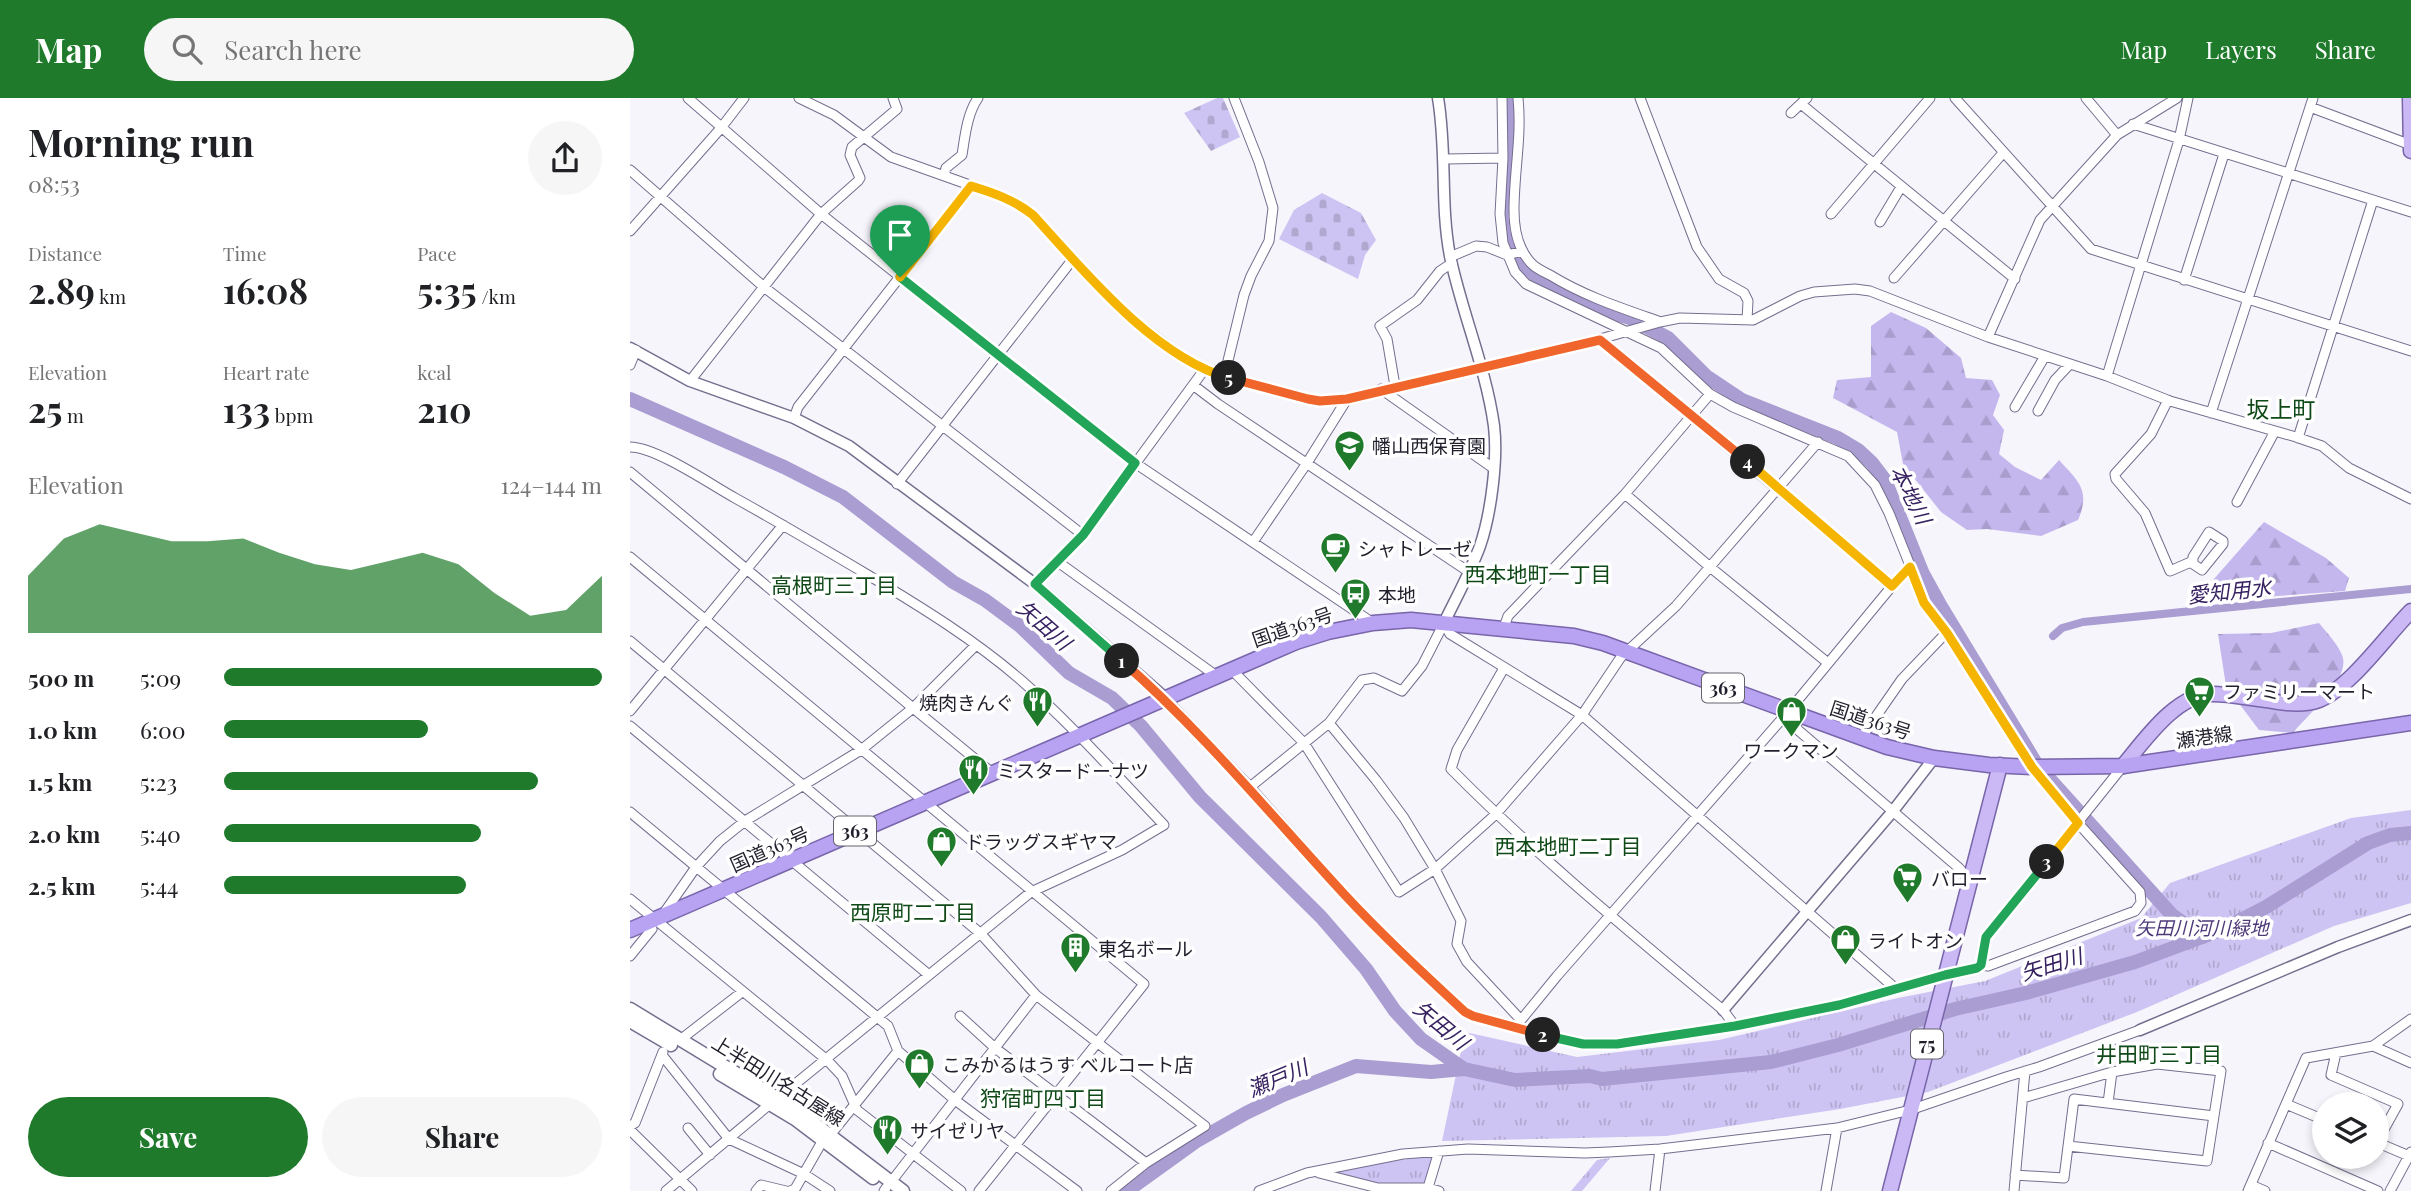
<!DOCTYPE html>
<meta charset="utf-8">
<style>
:root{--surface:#fff;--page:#f6f6f6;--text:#202124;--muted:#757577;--accent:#1f7b2b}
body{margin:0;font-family:"Playfair Display","Noto Sans JP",serif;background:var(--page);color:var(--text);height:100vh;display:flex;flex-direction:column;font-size:26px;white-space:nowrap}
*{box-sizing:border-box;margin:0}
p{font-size:23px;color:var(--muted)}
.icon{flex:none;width:38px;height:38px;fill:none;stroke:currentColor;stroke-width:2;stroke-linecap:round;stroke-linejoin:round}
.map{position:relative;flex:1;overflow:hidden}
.sheet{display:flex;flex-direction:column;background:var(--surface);width:630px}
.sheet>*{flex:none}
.buttons{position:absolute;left:1682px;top:994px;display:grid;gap:14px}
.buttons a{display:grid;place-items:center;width:77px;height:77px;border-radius:50%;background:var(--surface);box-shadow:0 4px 10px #0003;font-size:35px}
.pin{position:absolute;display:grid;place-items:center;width:60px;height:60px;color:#fff;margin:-72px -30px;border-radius:50% 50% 50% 0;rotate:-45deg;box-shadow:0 0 7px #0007}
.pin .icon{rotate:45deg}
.km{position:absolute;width:35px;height:35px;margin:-18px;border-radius:50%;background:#222;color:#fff;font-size:19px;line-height:35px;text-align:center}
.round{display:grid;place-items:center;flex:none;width:74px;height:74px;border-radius:37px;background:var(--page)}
.overview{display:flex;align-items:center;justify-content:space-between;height:119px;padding:0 28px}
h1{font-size:38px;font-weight:700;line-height:52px}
.metrics{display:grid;grid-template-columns:repeat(3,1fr);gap:10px;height:119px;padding:7px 28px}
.metrics div{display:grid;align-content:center}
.metrics b{font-size:35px;font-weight:700}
.metrics small{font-size:19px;font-weight:400}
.metrics p{font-size:19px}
.chart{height:196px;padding:14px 28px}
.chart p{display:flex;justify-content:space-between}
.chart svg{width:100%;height:126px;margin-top:7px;fill:var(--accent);opacity:.7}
.action{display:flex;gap:14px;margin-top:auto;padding:14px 28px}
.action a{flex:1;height:80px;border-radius:42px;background:var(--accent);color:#fff;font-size:28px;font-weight:700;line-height:80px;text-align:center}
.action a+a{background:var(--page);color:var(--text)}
ul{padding:0 28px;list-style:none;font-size:23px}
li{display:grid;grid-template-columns:112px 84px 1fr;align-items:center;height:52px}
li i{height:18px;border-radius:9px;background:var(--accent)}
header{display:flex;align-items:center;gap:42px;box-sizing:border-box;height:98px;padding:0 35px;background:var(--accent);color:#fff}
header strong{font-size:33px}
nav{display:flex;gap:38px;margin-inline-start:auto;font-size:24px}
.search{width:490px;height:63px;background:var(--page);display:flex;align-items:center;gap:18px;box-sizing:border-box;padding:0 24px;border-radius:38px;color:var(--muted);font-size:26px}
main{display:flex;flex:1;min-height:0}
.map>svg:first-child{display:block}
.forest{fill:url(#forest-firs)}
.cemetery{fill:url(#cemetery-stones)}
.park{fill:url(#park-tufts)}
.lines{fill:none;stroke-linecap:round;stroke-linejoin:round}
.canal{stroke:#a99dd2;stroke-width:8}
.river{stroke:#a99dd2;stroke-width:14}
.minor-casing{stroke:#756e8e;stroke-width:11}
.tertiary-casing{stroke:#756e8e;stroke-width:13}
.secondary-casing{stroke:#756e8e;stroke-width:15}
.primary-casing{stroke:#7865aa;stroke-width:17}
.trunk-casing{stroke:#7865aa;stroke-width:17}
.minor{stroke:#fff;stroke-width:9}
.tertiary{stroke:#fff;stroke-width:10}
.secondary{stroke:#fff;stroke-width:12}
.primary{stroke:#cab9f5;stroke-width:14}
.trunk{stroke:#b8a2f2;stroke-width:14}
.split-1-casing{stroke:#fff;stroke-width:14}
.split-2-casing{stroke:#fff;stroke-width:14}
.split-3-casing{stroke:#fff;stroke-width:14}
.split-4-casing{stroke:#fff;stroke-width:14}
.split-5-casing{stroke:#fff;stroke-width:14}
.split-6-casing{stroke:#fff;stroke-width:14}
.split-1{stroke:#22a559;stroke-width:9}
.split-2{stroke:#f0652b;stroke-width:9}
.split-3{stroke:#22a559;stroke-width:9}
.split-4{stroke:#f5b400;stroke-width:9}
.split-5{stroke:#f0652b;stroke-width:9}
.split-6{stroke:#f5b400;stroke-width:9}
.labels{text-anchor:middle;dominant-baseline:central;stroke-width:7;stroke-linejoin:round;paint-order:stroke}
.shield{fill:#fff;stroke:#64626b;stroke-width:2}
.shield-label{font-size:18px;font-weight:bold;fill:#221f2c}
.poi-label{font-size:19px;fill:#221f2c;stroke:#fff;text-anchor:start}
.street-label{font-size:19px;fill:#221f2c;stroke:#fff}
.park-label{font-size:19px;font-style:italic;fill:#4e3a7b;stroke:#fff}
.water-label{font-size:21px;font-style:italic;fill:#372261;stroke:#fff}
.neighbourhood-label{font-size:21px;fill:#0f4917;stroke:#fff}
.quarter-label{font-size:23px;fill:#0f4917;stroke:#fff}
</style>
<header>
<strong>Map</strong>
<div class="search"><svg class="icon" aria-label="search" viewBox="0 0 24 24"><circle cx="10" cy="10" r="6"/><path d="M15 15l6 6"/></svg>Search here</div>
<nav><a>Map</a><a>Layers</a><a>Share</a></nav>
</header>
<main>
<section class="sheet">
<div class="overview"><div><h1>Morning run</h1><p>08:53</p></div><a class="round"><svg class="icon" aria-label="share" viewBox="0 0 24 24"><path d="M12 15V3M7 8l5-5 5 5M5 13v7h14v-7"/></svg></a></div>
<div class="metrics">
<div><p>Distance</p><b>2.89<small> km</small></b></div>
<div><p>Time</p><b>16:08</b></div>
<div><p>Pace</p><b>5:35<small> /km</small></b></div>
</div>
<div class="metrics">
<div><p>Elevation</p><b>25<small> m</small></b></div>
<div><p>Heart rate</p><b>133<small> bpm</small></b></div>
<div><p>kcal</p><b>210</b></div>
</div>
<div class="chart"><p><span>Elevation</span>124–144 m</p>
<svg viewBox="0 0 160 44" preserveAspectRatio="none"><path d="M0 44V24L10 11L20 6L30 9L40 12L50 12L60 11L70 16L80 20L90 22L100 19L110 16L120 20L130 30L140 38L150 36L160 24V44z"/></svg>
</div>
<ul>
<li><b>500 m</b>5:09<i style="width:100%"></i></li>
<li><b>1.0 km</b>6:00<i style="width:54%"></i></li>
<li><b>1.5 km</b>5:23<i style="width:83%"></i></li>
<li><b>2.0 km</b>5:40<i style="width:68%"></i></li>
<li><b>2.5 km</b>5:44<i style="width:64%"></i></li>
</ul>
<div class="action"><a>Save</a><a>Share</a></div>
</section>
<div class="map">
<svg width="1781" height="1093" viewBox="0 0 1781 1093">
<defs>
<pattern id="forest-firs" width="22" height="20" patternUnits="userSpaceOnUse" patternTransform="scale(1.75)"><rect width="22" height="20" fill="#c4b7ee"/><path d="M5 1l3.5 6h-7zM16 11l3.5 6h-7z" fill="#a89dcc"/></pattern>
<pattern id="cemetery-stones" width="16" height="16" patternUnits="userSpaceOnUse" patternTransform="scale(1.75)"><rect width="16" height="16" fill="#cec4f3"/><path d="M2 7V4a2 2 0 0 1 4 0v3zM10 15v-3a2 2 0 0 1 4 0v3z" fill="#b1a8d0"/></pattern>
<pattern id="park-tufts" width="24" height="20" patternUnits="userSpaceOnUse" patternTransform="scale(1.75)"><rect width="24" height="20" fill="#cec4f3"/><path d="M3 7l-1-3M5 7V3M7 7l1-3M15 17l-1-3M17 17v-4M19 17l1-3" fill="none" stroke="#b1a8d0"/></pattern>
</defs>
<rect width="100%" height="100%" fill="#f6f5fc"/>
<path class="forest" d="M1261 214 1296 230 1331 260 1336 280 1362 282 1370 297 1363 317 1374 332 1369 356 1385 369 1411 382 1429 362C1448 383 1461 392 1448 422L1411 438 1357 431 1337 432 1311 414 1273 366 1267 334 1203 300 1207 282 1241 279V228Z
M1634 424 1696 460 1719 480 1715 493 1578 503 1576 490Z
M1689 525C1697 535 1707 545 1712 557 1722 580 1677 617 1663 635L1629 632 1596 588 1588 536 1641 535Z"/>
<path class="cemetery" d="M587 0H593L610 39 581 53 554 15Z
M692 95 731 115 746 142 735 157 728 181 649 141 664 112Z"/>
<path class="park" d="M1781 712V805L1704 828 1507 914 1298 994 1210 1011 1036 1038 812 1043 835 934 947 959 1089 942 1268 900 1355 883 1511 820 1540 785 1721 720Z
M803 1057 795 1086 748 1087 700 1076 701 1073Z
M980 1060 952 1093H941L967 1062Z"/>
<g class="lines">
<path class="canal" d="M1423 538 1432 530 1453 524 1781 491"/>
<path class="river" d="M882 0 884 12 878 125 881 151 894 167 907 179 937 196 972 212 1000 220 1038 240 1076 278 1112 302 1208 340 1228 352 1242 365 1255 382 1293 476 1309 505 1407 667 1542 817 1573 839
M0 301 154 369 213 399 323 484 355 502 390 528 439 575 482 600 511 628 570 699 691 819 736 871 765 913 791 941 834 971 885 982 960 978 972 981 1141 964 1208 947 1325 911 1396 895 1505 864 1591 832 1636 809 1738 745 1760 737 1781 735
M497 1093 565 1044 616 1015 653 997 726 968 801 974 834 971"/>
<defs>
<path id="minor" d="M58 0 191 116 505 365 743 525
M169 0 204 17 261 59 379 101 403 117 491 212 550 257 574 272 594 279 678 301 689 303 717 301 970 241 1030 224 1050 220 1123 222 1170 198 1184 194 1225 191 1240 193 1358 239 1477 278 1540 303 1666 339 1692 348 1719 370 1781 401
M888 0C892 38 884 74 884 112 884 131 888 152 902 166 907 171 914 174 920 177 954 198 991 210 1028 223
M1010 0 1067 149 1089 181 1114 195 1118 203 1117 222
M1325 0 1461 151 1781 253
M1456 0 1487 37
M1171 6 1385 181
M1680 9 1781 47
M1161 15 1177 0
M1503 26 1781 114
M815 61 873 60
M0 72 134 189 453 437
M314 78 316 70 332 57C335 38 337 16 348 0
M1201 116 1300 0
M1250 124 1271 89
M0 133 91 30 114 0
M820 159 846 148 857 149 877 157 893 153
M1264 180 1373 55
M1554 182 1594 56
M1358 239 1410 122 1487 37 1547 0
M970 241 1262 488
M0 267 6 252
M1477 278 1549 42 1558 0
M594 279 614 197 621 178 639 143 643 110 629 64 604 0
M60 283 191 116 228 83 230 80 220 57 222 49 267 11 263 0
M563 287 588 306 839 474
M765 288 757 241 750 228 787 202 810 173 822 165
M751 291 863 370
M1538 302 1521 336 1485 376 1486 381 1515 415 1540 473 1563 463
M1385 309 1415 258
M1408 313 1425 282 1440 266
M1581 315 1683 0
M164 320 168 309 341 88
M1668 340 1743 102
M0 349C26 349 80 386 105 400 150 425 194 451 238 477 291 509 345 542 392 583 442 627 487 678 534 727L492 752 401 794 148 1000
M0 374 283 610 231 652 115 723 90 743 66 769 34 815
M267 386 443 161
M995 396 1080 469 1198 565
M1607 404 1645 333
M1579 434 1593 443V446L1572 472 1563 466V459Z
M623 444 677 365 717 301
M0 459 514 886 349 1093
M428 464 585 577
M405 486 453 437 574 272
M814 525 820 536 952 617 1266 891
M873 532 878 518 995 396 1080 296
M0 543 350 835 406 897 575 1028 516 1065 481 1093
M346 547 283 610 361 674
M874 570 827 652 821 671C906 757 1000 834 1093 912L1105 928
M601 571 674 645 769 794 805 771 866 716 952 617 991 559 1046 508 1188 344
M534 599 620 689 713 795 771 855 835 914 843 918 887 931 953 946H987L1105 928 1209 907 1315 877 1347 870 1351 867 1358 868 1505 813 1511 805 1510 794 1448 725 1402 669 1316 535 1295 505 1259 415 1245 387 1218 358 1103 309 1080 296 1031 250 896 186 885 174 873 145 870 116 873 60 872 0
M0 613 153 427
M1158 614 1168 632 1329 770 1340 783
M699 625 746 682 774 720 805 771 831 823 827 846 837 864 891 922
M0 628 299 877
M1231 640 1272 581 1316 535
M620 689 699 625 732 582 744 580 772 593 792 568 814 525
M0 714 258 928 268 953 325 1002 447 1093
M0 801 197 962 212 978 227 1012 331 1093
M0 858 22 831 17 824
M1351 867 1356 839 1493 668
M330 918 365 950 516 1065
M887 931 891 922 927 878 1158 614 1262 488 1280 469
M50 942 112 894
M1743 948 1781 965
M1706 955 1701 977 1768 1006 1747 1044
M32 957 99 1041 174 1076 200 1093
M1393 1000 1482 974
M1656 1006 1694 1022
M0 1028 5 1025 33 954
M58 1030 80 1057
M0 1032 62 1093
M201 1036 268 953
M1746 1044 1779 1058
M1638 1045 1748 1093
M1438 1048 1577 1063 1591 973 1527 966 1482 974 1478 1005
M689 1075 748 1090H798L809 1093
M1385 1077 1434 1080 1444 1001 1584 1018
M261 1084 406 897
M1621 1087 1635 1093
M36 1093 140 1006
M126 1093 131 1087 156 1093
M160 1093 165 1091 193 1042
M254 1093 256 1090
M629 1093 677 1075 773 1056 838 1051 955 1055 979 1054 1030 1051 1207 1030 1280 1012 1376 979 1409 969 1510 932
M797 1093 809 1053
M1025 1093 1030 1051
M1196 1093 1207 1030
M1384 1093 1395 973
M1618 1093 1676 960 1743 948 1781 921
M1760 1093 1781 1054"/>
<path id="tertiary" d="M808 0C817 53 810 106 820 158 832 215 856 270 864 328 868 361 861 416 850 448 840 475 826 500 814 525
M0 250 60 283 164 320 219 348 405 486 534 599
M1093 912 1263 713 1304 660
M1510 932 1708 849 1781 822"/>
<path id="secondary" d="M0 911 168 1013 273 1093
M0 923 41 947
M90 976 165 1021 243 1080"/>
<path id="primary" d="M1780 0 1781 53
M1493 668C1514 643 1546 596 1582 596 1600 596 1618 600 1636 602 1651 605 1674 608 1689 602 1720 590 1757 537 1781 513
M1260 1093 1370 667"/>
<path id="trunk" d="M0 832 666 544 698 534 743 525 781 522 944 538 973 545 1257 649 1304 660 1359 667 1402 669 1493 668 1781 625"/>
</defs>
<use href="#minor" class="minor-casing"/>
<use href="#tertiary" class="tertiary-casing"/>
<use href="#secondary" class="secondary-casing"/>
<use href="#primary" class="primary-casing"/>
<use href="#trunk" class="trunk-casing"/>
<use href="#minor" class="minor"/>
<use href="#tertiary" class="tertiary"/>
<use href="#secondary" class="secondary"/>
<use href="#primary" class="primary"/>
<use href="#trunk" class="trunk"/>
</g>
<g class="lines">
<defs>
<path id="split-1" d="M270 179 505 365 453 437 405 486 492 563"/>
<path id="split-2" d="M492 563C573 634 640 716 713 795 752 837 793 875 835 914L843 918 913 937"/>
<path id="split-3" d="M913 937 953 946H987L1105 928 1209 907 1315 877 1347 870 1351 867 1356 839 1417 764"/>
<path id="split-4" d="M1118 364 1262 488 1280 469 1294 505 1317 535 1402 669 1448 725 1417 764"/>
<path id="split-5" d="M599 280 678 301 690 303 717 301 970 242 1118 364"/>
<path id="split-6" d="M270 179 341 88C364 95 384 102 403 117 454 173 524 259 599 280"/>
</defs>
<use href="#split-1" class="split-1-casing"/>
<use href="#split-2" class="split-2-casing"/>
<use href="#split-3" class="split-3-casing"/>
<use href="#split-4" class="split-4-casing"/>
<use href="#split-5" class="split-5-casing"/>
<use href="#split-6" class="split-6-casing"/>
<use href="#split-1" class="split-1"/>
<use href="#split-2" class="split-2"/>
<use href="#split-3" class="split-3"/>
<use href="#split-4" class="split-4"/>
<use href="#split-5" class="split-5"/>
<use href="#split-6" class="split-6"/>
</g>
<defs>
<symbol id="school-pin" viewBox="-11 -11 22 30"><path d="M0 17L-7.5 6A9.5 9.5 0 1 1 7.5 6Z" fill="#1f7b2b" stroke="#fff"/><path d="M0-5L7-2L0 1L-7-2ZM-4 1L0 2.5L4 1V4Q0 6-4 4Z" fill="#fff"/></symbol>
<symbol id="cafe-pin" viewBox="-11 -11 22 30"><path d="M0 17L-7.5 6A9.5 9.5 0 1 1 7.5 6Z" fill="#1f7b2b" stroke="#fff"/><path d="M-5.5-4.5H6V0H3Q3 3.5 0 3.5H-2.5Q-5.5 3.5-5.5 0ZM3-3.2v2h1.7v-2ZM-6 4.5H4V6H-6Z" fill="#fff"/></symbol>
<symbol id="bus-pin" viewBox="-11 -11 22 30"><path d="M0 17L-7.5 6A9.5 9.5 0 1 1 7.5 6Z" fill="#1f7b2b" stroke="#fff"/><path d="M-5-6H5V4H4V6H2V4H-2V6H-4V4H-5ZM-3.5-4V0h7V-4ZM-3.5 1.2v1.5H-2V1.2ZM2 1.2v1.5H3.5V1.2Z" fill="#fff"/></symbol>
<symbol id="supermarket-pin" viewBox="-11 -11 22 30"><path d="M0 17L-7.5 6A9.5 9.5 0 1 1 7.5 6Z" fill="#1f7b2b" stroke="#fff"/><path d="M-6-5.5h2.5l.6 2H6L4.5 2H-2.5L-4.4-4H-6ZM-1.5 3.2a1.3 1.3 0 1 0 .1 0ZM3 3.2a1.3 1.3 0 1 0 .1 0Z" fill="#fff"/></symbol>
<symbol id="restaurant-pin" viewBox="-11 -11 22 30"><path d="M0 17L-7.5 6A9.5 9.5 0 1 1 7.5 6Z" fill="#1f7b2b" stroke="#fff"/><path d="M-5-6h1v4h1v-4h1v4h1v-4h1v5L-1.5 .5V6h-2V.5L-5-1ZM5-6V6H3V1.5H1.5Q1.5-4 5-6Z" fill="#fff"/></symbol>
<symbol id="shop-pin" viewBox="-11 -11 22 30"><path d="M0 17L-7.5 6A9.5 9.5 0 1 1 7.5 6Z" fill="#1f7b2b" stroke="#fff"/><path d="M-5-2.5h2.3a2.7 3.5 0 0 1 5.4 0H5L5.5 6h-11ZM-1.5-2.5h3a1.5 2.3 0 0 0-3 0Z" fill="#fff"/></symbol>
<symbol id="building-pin" viewBox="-11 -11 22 30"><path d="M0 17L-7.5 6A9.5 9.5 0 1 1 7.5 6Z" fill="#1f7b2b" stroke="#fff"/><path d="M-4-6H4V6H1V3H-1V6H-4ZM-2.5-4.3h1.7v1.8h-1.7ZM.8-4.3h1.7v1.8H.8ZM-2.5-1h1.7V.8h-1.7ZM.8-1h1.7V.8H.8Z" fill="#fff"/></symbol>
</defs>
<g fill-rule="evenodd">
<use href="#school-pin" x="702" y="330" width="35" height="47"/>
<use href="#cafe-pin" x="688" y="432" width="35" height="47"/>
<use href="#bus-pin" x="708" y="478" width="35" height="47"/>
<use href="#supermarket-pin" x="1552" y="576" width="35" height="47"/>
<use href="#restaurant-pin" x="390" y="586" width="35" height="47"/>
<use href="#shop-pin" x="1144" y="596" width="35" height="47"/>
<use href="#restaurant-pin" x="326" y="654" width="35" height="47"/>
<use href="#shop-pin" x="294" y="726" width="35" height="47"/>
<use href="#supermarket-pin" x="1260" y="762" width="35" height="47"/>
<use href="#shop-pin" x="1198" y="824" width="35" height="47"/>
<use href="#building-pin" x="428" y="832" width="35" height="47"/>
<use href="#shop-pin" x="272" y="948" width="35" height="47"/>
<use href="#restaurant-pin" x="240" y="1014" width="35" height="47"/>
</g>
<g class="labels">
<g class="shield">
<rect x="1072" y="575.5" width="42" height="29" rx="5"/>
<rect x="204" y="718.5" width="42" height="29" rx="5"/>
<rect x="1281" y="931.5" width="32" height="29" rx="5"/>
</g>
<g class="shield-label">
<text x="1093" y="590">363</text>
<text x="225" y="733">363</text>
<text x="1297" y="946">75</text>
</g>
<g class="poi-label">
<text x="742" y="347">幡山西保育園</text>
<text x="728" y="450">シャトレーゼ</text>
<text x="748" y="496">本地</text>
<text x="1593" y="593">ファミリーマート</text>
<text x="384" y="604" text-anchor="end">焼肉きんぐ</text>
<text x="1161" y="652" text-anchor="middle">ワークマン</text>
<text x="367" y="672">ミスタードーナツ</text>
<text x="335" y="743">ドラッグスギヤマ</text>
<text x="1301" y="780">バロー</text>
<text x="1238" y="842">ライトオン</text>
<text x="468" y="850">東名ボール</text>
<text x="312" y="966">こみかるはうす ベルコート店</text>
<text x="280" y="1032">サイゼリヤ</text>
</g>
<g class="street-label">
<text transform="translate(662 528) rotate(-19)">国道363号</text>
<text transform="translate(1241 621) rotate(18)">国道363号</text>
<text transform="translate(1574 638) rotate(-8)">瀬港線</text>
<text transform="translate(139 750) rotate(-24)">国道363号</text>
<text transform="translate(149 982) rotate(32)">上半田川名古屋線</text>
</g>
<g class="park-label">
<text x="1572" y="829">矢田川河川緑地</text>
</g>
<g class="water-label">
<text transform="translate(1282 396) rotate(63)">本地川</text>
<text transform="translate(1599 492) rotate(-6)">愛知用水</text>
<text transform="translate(415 526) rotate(41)">矢田川</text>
<text transform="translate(1421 865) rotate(-17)">矢田川</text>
<text transform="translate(812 926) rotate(40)">矢田川</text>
<text transform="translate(647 979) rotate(-23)">瀬戸川</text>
</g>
<g class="neighbourhood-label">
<text x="908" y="475">西本地町一丁目</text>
<text x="204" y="486">高根町三丁目</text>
<text x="938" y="747">西本地町二丁目</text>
<text x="283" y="813">西原町二丁目</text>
<text x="1529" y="955">井田町三丁目</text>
<text x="413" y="999">狩宿町四丁目</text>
</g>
<g class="quarter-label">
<text x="1651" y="310">坂上町</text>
</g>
</g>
</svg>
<div class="buttons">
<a><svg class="icon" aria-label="layers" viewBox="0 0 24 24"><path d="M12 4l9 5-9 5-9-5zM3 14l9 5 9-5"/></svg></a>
</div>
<div class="pin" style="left:270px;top:179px;background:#1e9e55"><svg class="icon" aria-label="arrive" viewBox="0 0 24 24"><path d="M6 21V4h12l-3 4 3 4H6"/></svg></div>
<b class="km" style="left:492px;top:563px">1</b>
<b class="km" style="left:913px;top:937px">2</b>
<b class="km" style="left:1417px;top:764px">3</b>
<b class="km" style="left:1118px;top:364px">4</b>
<b class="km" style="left:599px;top:280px">5</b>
</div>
</main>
